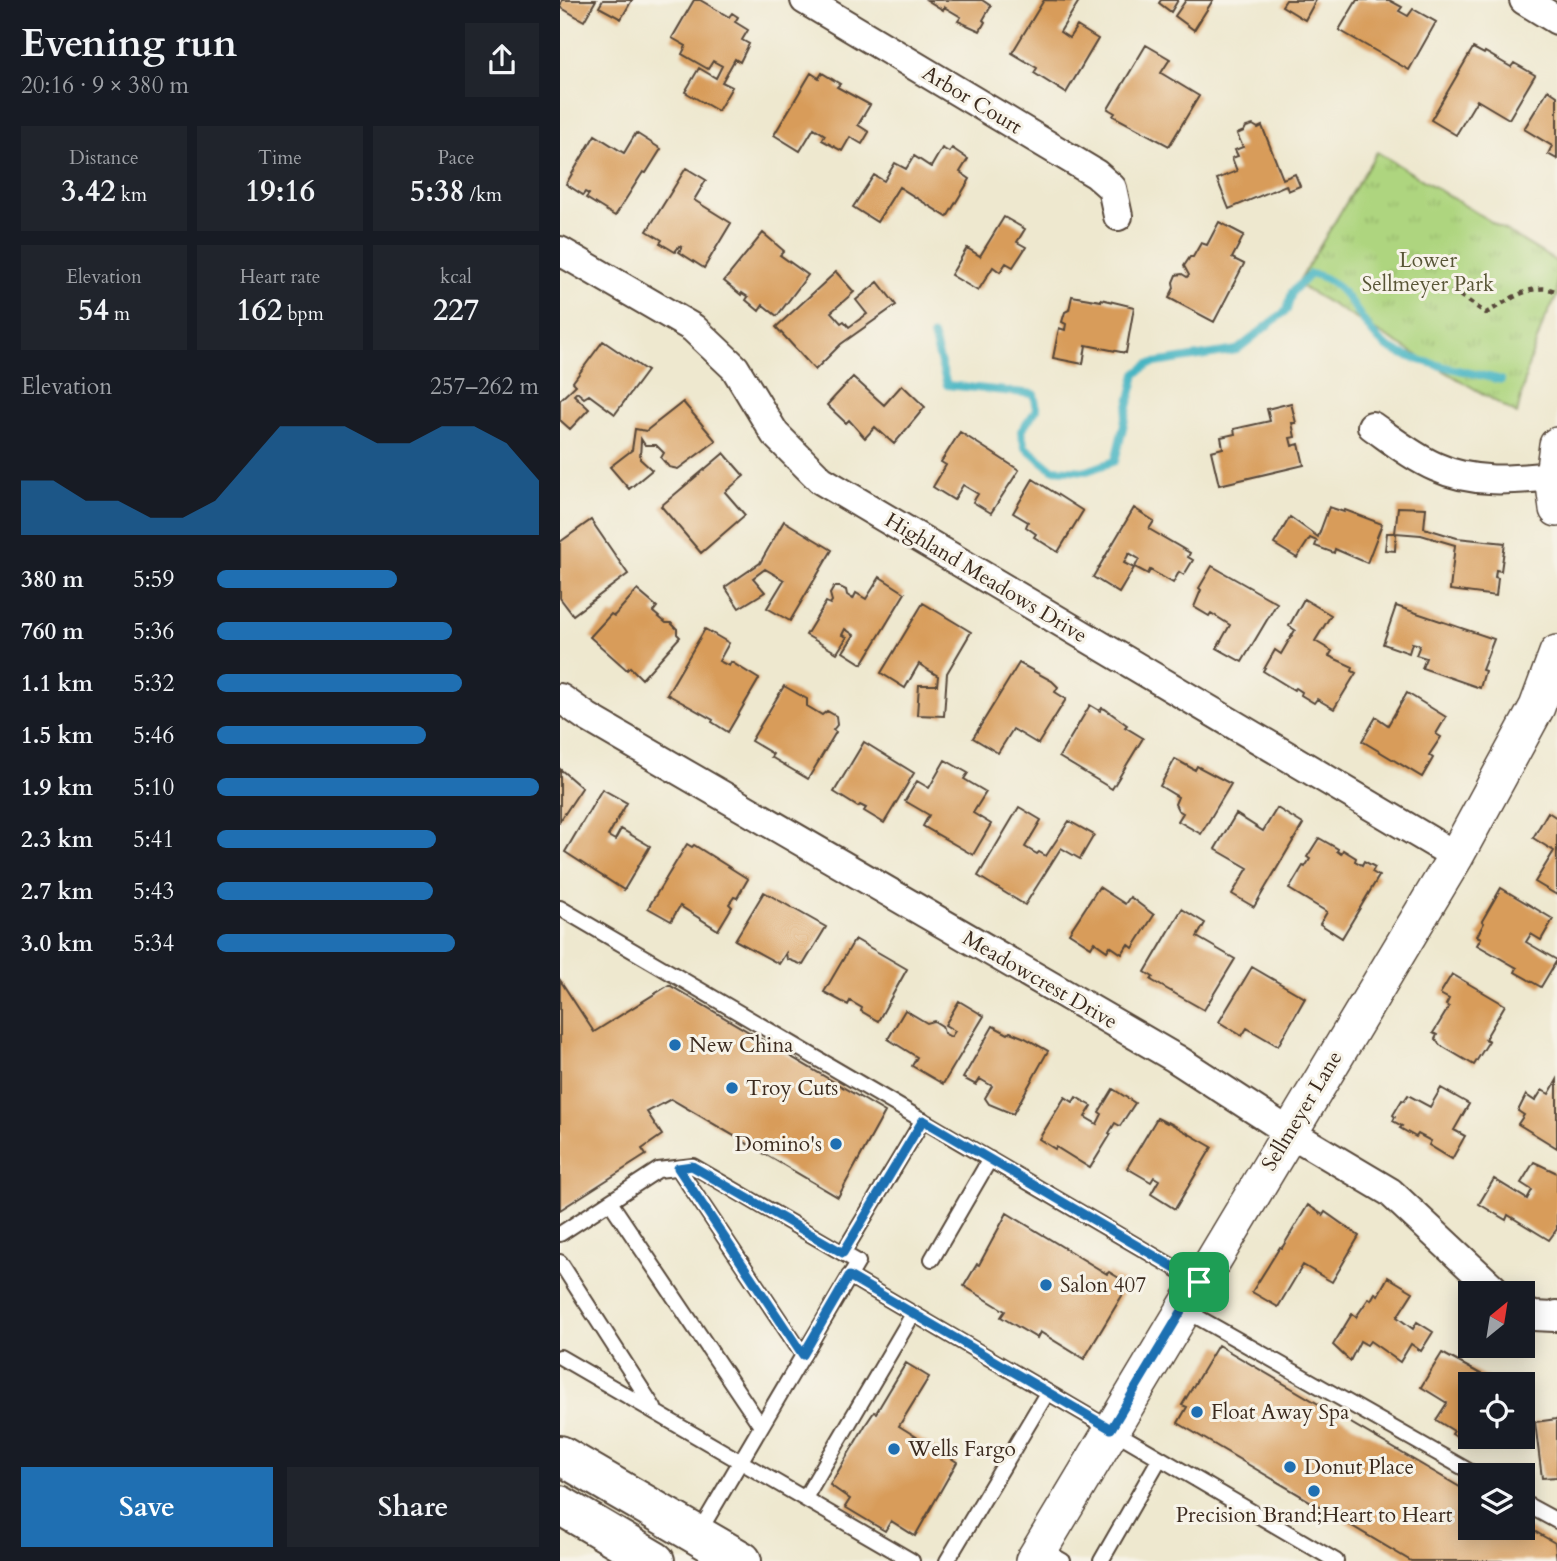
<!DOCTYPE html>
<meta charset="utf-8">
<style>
:root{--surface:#171b24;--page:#20242c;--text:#f1f3f6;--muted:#9ea1a6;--accent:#1f6fb2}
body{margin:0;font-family:Cardo,serif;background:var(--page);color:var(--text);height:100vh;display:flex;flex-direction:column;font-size:26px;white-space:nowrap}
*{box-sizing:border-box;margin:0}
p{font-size:23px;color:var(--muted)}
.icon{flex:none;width:38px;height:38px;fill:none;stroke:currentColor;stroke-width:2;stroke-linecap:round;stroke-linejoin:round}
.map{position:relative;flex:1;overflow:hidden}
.sheet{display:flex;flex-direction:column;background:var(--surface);width:560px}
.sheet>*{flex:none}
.needle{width:46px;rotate:30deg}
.fabs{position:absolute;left:898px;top:1281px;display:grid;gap:14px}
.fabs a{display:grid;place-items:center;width:77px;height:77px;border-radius:0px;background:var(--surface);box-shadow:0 4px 18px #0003;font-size:35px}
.pin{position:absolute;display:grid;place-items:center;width:60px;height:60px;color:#fff;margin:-30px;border-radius:14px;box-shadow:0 4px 10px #0006}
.round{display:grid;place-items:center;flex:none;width:74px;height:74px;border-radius:0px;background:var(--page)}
.headline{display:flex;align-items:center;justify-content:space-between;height:119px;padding:0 21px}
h1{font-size:38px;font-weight:800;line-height:52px}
.metrics{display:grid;grid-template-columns:repeat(3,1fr);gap:10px;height:119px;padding:7px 21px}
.metrics div{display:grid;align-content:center;border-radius:0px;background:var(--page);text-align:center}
.metrics b{font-size:30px;font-weight:800}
.metrics small{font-size:19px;font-weight:400}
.metrics p{font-size:19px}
.chart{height:196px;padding:14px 21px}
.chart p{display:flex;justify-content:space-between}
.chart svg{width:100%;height:126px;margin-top:7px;fill:var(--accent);opacity:.7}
.cta{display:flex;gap:14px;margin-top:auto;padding:14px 21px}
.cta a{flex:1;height:80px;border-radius:0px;background:var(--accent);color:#fff;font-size:28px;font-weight:800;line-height:80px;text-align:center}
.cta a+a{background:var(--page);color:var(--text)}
ul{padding:0 21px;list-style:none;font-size:23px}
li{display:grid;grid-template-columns:112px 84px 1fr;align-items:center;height:52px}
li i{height:18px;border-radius:9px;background:var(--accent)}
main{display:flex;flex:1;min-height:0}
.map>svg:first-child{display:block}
.park{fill:url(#park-tufts);stroke:#74804e;stroke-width:2}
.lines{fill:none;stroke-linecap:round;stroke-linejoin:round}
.stream{stroke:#47b5c3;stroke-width:8}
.building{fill:#d89c5a}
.service-casing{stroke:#564639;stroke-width:18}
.minor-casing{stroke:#564639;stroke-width:32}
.tertiary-casing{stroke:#564639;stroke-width:38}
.secondary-casing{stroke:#564639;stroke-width:42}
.path{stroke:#564639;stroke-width:4.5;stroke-dasharray:5 5;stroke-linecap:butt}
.service{stroke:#fff;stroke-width:14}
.minor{stroke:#fff;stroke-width:28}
.tertiary{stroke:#fff;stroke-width:35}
.secondary{stroke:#fff;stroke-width:38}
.route-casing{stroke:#fff;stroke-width:14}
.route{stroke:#1f6fb2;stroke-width:9}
.poi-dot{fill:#1f6fb2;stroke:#f7f3e8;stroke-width:2.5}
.labels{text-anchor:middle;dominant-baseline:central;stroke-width:6;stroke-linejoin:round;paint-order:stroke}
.street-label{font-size:21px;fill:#3b2a1e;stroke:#f7f3e8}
.park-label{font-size:21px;fill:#585536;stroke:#f7f3e8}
.poi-label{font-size:21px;fill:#3b2a1e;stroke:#f7f3e8;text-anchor:start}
</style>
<main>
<section class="sheet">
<div class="headline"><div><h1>Evening run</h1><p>20:16 · 9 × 380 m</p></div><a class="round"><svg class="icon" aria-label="share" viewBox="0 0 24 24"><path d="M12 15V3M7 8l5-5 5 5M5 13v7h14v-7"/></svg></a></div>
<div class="metrics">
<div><p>Distance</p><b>3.42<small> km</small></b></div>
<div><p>Time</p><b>19:16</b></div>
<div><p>Pace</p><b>5:38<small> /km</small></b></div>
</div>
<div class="metrics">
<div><p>Elevation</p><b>54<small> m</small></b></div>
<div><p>Heart rate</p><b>162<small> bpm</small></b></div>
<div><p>kcal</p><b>227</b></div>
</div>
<div class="chart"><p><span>Elevation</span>257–262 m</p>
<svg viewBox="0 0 160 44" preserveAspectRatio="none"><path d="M0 44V25L10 25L20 32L30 32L40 38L50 38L60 32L70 19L80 6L90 6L100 6L110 12L120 12L130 6L140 6L150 12L160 25V44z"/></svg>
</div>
<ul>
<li><b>380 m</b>5:59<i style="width:56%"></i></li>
<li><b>760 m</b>5:36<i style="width:73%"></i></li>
<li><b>1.1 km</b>5:32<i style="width:76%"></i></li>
<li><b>1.5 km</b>5:46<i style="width:65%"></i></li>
<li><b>1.9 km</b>5:10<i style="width:100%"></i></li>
<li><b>2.3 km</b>5:41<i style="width:68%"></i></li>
<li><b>2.7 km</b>5:43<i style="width:67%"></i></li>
<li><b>3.0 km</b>5:34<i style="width:74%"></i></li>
</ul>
<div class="cta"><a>Save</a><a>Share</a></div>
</section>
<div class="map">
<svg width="997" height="1561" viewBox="0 0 997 1561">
<defs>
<pattern id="park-tufts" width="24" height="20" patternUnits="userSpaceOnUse" patternTransform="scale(1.75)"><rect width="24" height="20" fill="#aed57f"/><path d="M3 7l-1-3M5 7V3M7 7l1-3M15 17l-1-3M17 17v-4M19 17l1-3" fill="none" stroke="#97b76d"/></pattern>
</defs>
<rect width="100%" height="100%" fill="#f7f3e8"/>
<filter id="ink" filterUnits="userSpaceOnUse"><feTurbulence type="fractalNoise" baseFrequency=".0143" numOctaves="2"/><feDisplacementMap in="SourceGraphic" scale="14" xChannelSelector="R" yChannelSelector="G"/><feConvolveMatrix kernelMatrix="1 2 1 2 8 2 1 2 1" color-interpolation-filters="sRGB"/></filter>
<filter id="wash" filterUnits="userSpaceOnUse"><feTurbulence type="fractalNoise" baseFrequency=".00686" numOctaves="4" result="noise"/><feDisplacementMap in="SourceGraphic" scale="28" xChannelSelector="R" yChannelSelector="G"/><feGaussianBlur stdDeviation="1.57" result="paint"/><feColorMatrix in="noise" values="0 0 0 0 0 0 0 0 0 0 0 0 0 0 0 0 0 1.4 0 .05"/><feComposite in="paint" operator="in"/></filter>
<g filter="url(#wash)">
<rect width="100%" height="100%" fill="#eee8cf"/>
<path class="park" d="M817 152 997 262V296L984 321 969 363 957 414 737 284Z"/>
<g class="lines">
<path class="stream" d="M373 336 387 385 474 394 477 409 461 431 465 447 492 469 527 471 555 461 576 374 589 364 677 350 727 310 732 292 750 274C786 277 798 322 822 343 840 360 915 373 941 380"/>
</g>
<g id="blocks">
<path class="building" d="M2 0H36L24 21 0 7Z
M43 0H72L61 19 39 7Z
M134 0H140L169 17 172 13 178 17 175 22 188 30 182 40 189 44 180 62 175 59 162 82 172 87 158 111 125 92 139 68 156 78 162 66 153 61 148 69 122 54 126 46 112 38Z
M367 0H422L431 6 423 20 425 22 420 31 398 21 401 17 384 7 383 10Z
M484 0 519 1 500 32 509 38 517 26 538 39 506 93 474 73 477 68 452 53Z
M601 0H618L611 12 599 3Z
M626 0H653L634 30 615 16Z
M726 0H756L745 20 722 6Z
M797 0H829L842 7 839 11 848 16 853 9 876 22 849 70 779 30Z
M586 45 610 59 601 73 639 96 609 146 553 116 555 113 548 109Z
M913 48 924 54 925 52 951 67 954 63 975 75 949 119 917 100 896 135 871 120Z
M251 73 259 78 262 73 280 84 277 87 310 105 298 125 309 132 302 144 290 137 282 151 262 140 265 135 254 128 240 151 214 135Z
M988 90 997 96V159L988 154 992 146 964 129Z
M693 125 698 128 702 126 723 179 735 174 740 186 728 191 726 185 669 209 657 179 677 171 672 158 678 156 675 150 683 147 677 134 684 131 686 127Z
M76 133 101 149 86 173 83 172 55 216 26 198 29 194 25 192 23 195 6 184 35 135 64 153Z
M382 148 389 152 392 148 408 159 400 172 410 179 387 217 339 187 317 222 293 207 314 175 324 181 335 163 346 169 354 156 371 167Z
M126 168 146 180 134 200 171 223 144 268 119 252 122 247 119 246 115 252 100 243 102 240 87 231Z
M444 217 465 229 457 242 466 247 453 267 446 263 440 272 433 267 418 291 391 275 407 248 420 256Z
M659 222 684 235 672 258 684 264 654 322 609 298 614 288 613 282 616 275 622 274 627 277 629 275 624 266 630 257H633L641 243 647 245Z
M203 233 224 251 220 255 248 275 217 316 203 305 199 311 186 300 188 297 182 293 181 295 164 281Z
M276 272 294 292 271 312 281 323 284 321 289 327 307 314 296 300 318 282 336 305 281 344 255 370 216 327Z
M512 296 541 301V299L574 307 566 353 526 345 523 364 493 358 499 328 505 330 506 324 502 322 505 312 509 310Z
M43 341 87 371 55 414 29 395 24 398 17 392 14 395 29 409 10 429 0 420V400L16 385 13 382Z
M293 377 324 405 342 385 365 407 334 444 315 427 305 438 289 420 286 423 267 405Z
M123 402 156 441 118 469 109 467 101 458 104 453 96 445H85L81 439 80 459 92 470 69 489 50 467 72 450 75 429 86 431Z
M731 403 736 423H732L735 437 730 438 732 446 739 444 744 465 659 485 651 451 663 448 661 437 675 434 674 429 710 421 707 409Z
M400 432 459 470 431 513 413 502 418 494 403 485 394 500 373 487 386 465 381 462Z
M164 453 184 476 165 492 185 515 141 553 101 506Z
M473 479 523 511 498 552 474 537 476 534 466 527 468 522 453 513Z
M769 507 784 512 785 510 822 524 807 563 775 549 774 553 755 546 757 541 750 538 737 558 714 544 730 517 758 537Z
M838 507 866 508 864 528 897 538 945 543 941 571 936 570 935 577 938 578 936 596 890 590 895 545 861 535 836 533 835 551 825 550 827 533H835Z
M574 508 594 521 589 529 630 553 628 557 633 560 624 575 619 572 613 583 590 570 588 574 575 567 579 559 569 553 564 563 574 568 559 593 533 577Z
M31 520 68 574 13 615 0 598V542Z
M224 521 272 550 230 621 207 608 224 580 205 569 193 578 205 592 179 608 165 587 200 563Z
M652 566 717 603 682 662 657 648 670 625 651 613 649 616 634 607 641 590 639 588Z
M320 577 345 593 302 664 283 652 294 635 285 629 282 635 287 637 277 653 246 635 266 602 270 604 272 601 270 594 274 587H280L286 590 287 595 293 599 296 593 306 599Z
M77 590 97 607 93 612 106 623H111L117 629V634L120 637 82 679 70 667 67 670 30 637 51 614 54 616Z
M744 599 771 615 755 641 772 651 769 656 793 667 792 671 796 673 774 709 757 699 754 703 741 695 742 692 736 688 734 690 703 671 715 650 721 654 735 630 729 626Z
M363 603 411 632 387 673 384 716 357 715 359 685H377L378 676 359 664 345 688 321 673Z
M836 606 934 639 922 670 925 671 920 688 862 668 866 658 856 655 860 645 852 643 849 653 823 644Z
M145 629 169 643 159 661 169 666 171 662 199 679 168 732 152 722 153 720 107 694Z
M459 663 492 681 498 687 495 692 506 699 478 744 453 729 438 753 413 738Z
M224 686 247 699V706L262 715 267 711 276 716 277 725 273 730 276 732 248 779 211 757 213 754 191 741Z
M847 693 886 717 876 734 881 737 869 755 873 758 862 777 802 741 816 717 828 725Z
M530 705 540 711 542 708 545 709 567 725 565 727 583 738 552 789 499 757Z
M304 742 354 773 324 823 304 811 306 808 300 805 298 807 274 792Z
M615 759 635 770 637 766 671 784 641 834 618 821 623 813 618 810 615 804 618 797 600 786Z
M385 760 408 773 404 779 426 792 413 813 431 824 413 855 363 826 369 815 345 801 357 781 369 788Z
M0 769 22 788 0 821Z
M42 789 67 803 48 836 55 840 61 829 90 846 64 890 5 852Z
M459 807 481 820 465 847 477 854 479 852 486 856 509 821 534 835 520 859 501 848 465 905 418 876Z
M717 808 743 824 694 907 672 894 688 868 655 849 676 814 703 831Z
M988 812 997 818V895L975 882 994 851 973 838Z
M759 838 778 849 777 851 781 854 783 850 796 858 795 861 802 865 804 861 815 867 812 872 819 876 782 938 760 924 767 912 729 889 743 866 745 867 750 859 747 857Z
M127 844 132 847 134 845 188 879 177 898 174 897 169 904 172 907 158 930 120 906 111 921 88 908Z
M539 887 565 904 570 897 594 915 573 948 568 944 562 954 550 946 547 951 534 942 531 947 509 933Z
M941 888 993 919 981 940 971 934 966 942 997 960 981 987 955 972 957 968 917 945 921 938 917 936 924 923 922 921Z
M204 892 266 927 243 965 227 959 226 953 219 964 175 940Z
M622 909 645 923 637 937 675 959 644 1010 591 980 593 977 585 972Z
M295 939 347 969 318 1021 301 1011 302 1008 290 1001 288 1005 264 992Z
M692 967 745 998 718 1046 687 1028 682 1036 659 1022Z
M892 974 945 1005 925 1039 929 1041 914 1065 880 1045 875 1039 877 1035 873 1033 889 1007 886 1005 889 999 880 994Z
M0 980 34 1032 109 985 325 1112 278 1197 111 1099 87 1112 102 1135 82 1149 86 1155 0 1210Z
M399 1001 424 1016 383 1084 352 1066 357 1057 328 1039 345 1010 367 1023 374 1021 382 1026 384 1033 391 1037 395 1031 385 1025Z
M433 1026 448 1034 450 1032 465 1038 488 1051 453 1114 429 1104 425 1098 432 1086 420 1079 416 1085 403 1078Z
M997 1080V1148L958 1124 964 1115 958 1111 966 1095 975 1101 982 1090 989 1094Z
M881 1088 909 1104 894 1130 905 1136 892 1159 869 1145 871 1141 858 1134 856 1137 840 1128 842 1126 833 1121 835 1117 833 1115 842 1100 844 1101 848 1095 870 1107Z
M553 1089 575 1103 560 1126 555 1123 549 1133 551 1134 530 1168 496 1147 495 1149 479 1139 505 1097 513 1102 516 1097 532 1106 525 1117 537 1124 542 1114 539 1112Z
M597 1118 607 1123 608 1122 652 1147 615 1209 591 1194 599 1180 594 1177 591 1182 567 1168Z
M974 1162 997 1173V1229L989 1240 948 1215 946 1220 919 1204 934 1179 967 1199 972 1190 961 1183Z
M748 1205 763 1215 765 1212 799 1236 772 1282 743 1265 718 1307 692 1292 720 1247 722 1248Z
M447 1213 547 1274 549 1272 569 1284 524 1359 480 1332 477 1338 441 1317 445 1311 404 1286 417 1264 419 1265Z
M828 1277 853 1292 837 1317 853 1329 857 1322 873 1332 861 1351 851 1344 840 1362 810 1341 807 1345 800 1341 790 1361 773 1345 792 1314 796 1317 809 1298 811 1300 815 1293 818 1295Z
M658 1345 910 1493V1528H962V1524L995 1543 997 1561H851L618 1423 627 1407 622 1405Z
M882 1353 939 1384H910V1437H912L908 1444 892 1434 894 1431 876 1420 887 1403 861 1387Z
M346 1363 369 1377 339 1426 397 1462 355 1536 331 1521 325 1531 285 1507 290 1499 270 1485 306 1424 314 1412 316 1413Z
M997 1419V1477L982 1478 975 1422Z"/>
</g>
</g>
<g filter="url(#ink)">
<use href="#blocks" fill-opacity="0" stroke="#564639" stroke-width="2"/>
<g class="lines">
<defs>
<path id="service" d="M0 908 639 1282
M118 1168 243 1355
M50 1202 201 1426
M0 1234 98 1170 133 1166 298 1262 139 1532
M283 1253 363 1120
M372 1259 430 1159
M0 1262 94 1408
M289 1276 776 1561
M625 1310 916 1475
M0 1357 352 1561
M245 1498 353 1314
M962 1502 997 1521
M482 1549 503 1561
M387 1561 487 1393
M541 1561 600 1458"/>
<path id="minor" d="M245 0 536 174 552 188 558 216
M964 0 997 20
M0 251 133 328 175 368 215 434 261 480 896 856
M812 426C832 440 853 457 876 467 913 484 953 480 993 476
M0 698 27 717 615 1058 729 1132 830 1192 938 1293
M962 1310 973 1316 995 1317 997 1315"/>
<path id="tertiary" d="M997 445 993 476 997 509
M473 1561 896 856 977 707 997 653"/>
<path id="secondary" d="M0 1455 182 1561
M0 1505 95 1561"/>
</defs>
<use href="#service" class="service-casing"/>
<use href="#minor" class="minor-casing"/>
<use href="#tertiary" class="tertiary-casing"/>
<use href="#secondary" class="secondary-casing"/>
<path class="path" d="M892 290 926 313C946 302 974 280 997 292"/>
<use href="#service" class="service"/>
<use href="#minor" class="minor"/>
<use href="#tertiary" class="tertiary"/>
<use href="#secondary" class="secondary"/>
</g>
</g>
<g class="lines" filter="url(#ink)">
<defs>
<path id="route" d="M363 1120 639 1282 551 1429 289 1276 243 1355 118 1168 132 1166 283 1253Z"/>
</defs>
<use href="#route" class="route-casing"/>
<use href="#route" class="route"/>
</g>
<g class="poi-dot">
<circle cx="115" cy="1045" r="7"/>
<circle cx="172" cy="1088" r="7"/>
<circle cx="276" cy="1144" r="7"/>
<circle cx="486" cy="1285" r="7"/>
<circle cx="637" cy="1412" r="7"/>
<circle cx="334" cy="1449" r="7"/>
<circle cx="730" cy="1467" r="7"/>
<circle cx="754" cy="1491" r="7"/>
</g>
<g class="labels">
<g class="street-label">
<text transform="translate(412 100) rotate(31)">Arbor Court</text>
<text transform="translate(426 578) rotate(31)">Highland Meadows Drive</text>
<text transform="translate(480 980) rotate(30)">Meadowcrest Drive</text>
<text transform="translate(742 1111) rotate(-59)">Sellmeyer Lane</text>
</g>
<g class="park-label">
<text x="868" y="260">Lower<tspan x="868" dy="24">Sellmeyer Park</tspan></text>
</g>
<g class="poi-label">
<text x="129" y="1045">New China</text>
<text x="186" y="1088">Troy Cuts</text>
<text x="262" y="1144" text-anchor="end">Domino's</text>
<text x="500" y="1285">Salon 407</text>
<text x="651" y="1412">Float Away Spa</text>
<text x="348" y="1449">Wells Fargo</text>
<text x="744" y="1467">Donut Place</text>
<text x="754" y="1515" text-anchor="middle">Precision Brand;Heart to Heart</text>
</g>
</g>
</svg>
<div class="fabs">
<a><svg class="needle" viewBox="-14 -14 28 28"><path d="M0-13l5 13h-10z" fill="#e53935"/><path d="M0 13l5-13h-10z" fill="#9ea1a6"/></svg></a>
<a><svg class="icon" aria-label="locate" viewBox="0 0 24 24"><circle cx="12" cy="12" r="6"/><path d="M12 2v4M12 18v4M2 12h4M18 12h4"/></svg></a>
<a><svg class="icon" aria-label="layers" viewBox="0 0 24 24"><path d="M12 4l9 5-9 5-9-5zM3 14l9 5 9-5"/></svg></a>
</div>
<div class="pin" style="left:639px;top:1282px;background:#1e9e55"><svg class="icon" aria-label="arrive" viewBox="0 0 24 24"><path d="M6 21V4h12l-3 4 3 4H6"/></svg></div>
</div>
</main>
